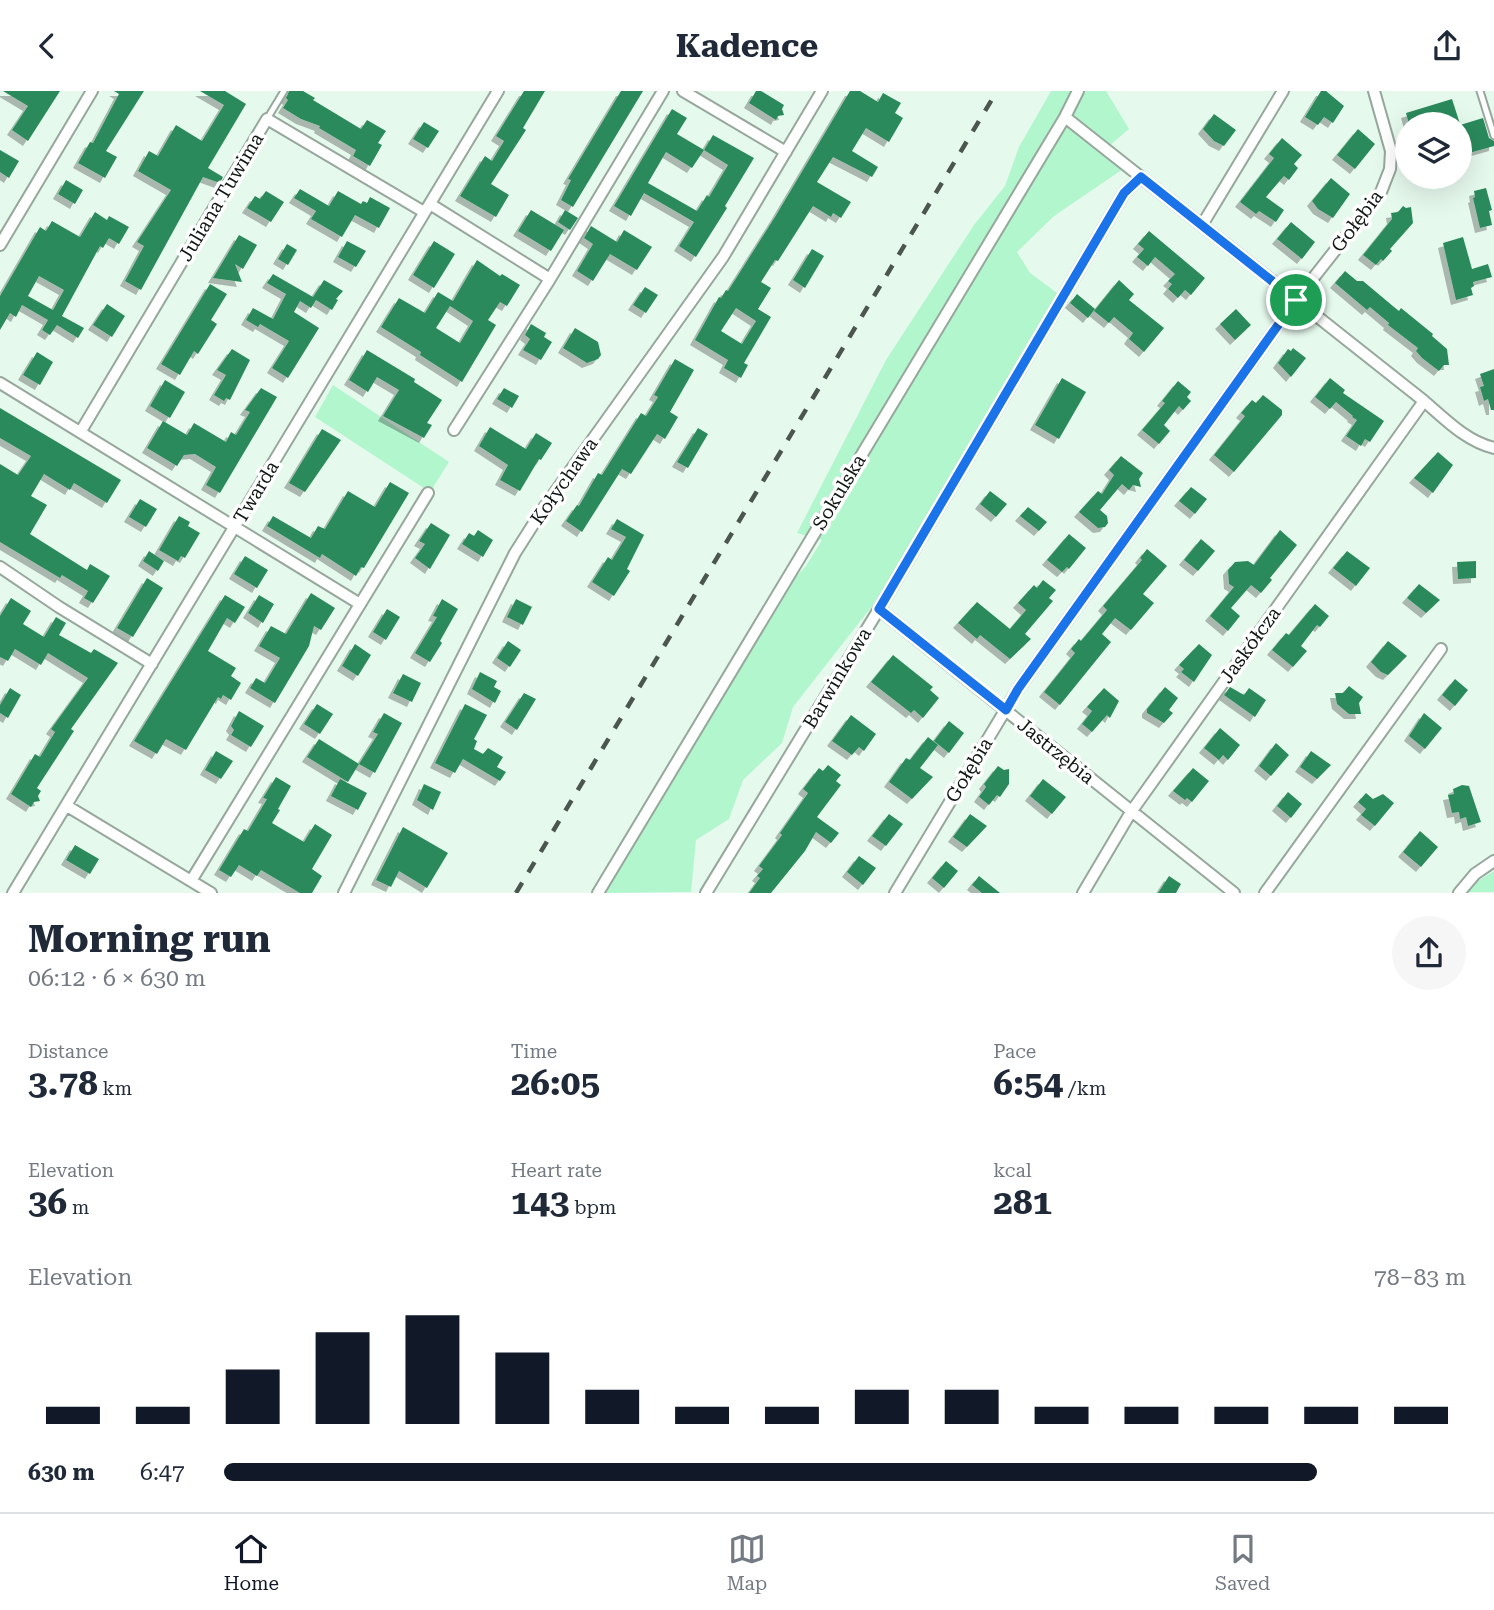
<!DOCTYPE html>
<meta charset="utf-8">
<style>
:root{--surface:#fff;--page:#f6f6f7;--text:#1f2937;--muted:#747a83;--line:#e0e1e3;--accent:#111827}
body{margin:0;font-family:"Roboto Serif",serif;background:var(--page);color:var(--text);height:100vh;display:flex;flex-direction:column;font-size:26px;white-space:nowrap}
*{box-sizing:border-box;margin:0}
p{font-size:23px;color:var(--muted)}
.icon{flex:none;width:38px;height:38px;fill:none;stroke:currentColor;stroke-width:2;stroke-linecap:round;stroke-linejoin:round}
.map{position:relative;height:802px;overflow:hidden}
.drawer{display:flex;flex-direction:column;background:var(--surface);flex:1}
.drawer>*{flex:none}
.controls{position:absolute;left:1395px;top:21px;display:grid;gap:14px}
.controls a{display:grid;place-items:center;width:77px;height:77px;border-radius:50%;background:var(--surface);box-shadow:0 7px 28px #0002;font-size:35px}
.pin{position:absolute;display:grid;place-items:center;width:60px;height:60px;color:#fff;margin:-30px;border:4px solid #fff;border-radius:50%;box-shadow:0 2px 7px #0007}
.round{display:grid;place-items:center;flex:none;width:74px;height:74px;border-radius:37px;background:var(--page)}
.headline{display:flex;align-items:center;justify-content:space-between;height:119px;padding:0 28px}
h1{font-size:38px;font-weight:700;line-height:52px}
.metrics{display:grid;grid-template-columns:repeat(3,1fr);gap:10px;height:119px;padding:7px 28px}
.metrics div{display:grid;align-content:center}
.metrics b{font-size:35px;font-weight:700}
.metrics small{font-size:19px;font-weight:400}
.metrics p{font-size:19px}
.chart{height:196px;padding:14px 28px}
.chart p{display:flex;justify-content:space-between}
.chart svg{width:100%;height:126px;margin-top:7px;stroke:var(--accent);stroke-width:6}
ul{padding:0 28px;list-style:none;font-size:23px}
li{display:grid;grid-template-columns:112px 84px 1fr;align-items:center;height:52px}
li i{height:18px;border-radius:9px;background:var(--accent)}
header{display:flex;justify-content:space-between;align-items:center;height:91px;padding:0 28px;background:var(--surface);font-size:32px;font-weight:700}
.menu{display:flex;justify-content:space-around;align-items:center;height:98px;border-top:2px solid var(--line);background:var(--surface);font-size:19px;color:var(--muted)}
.menu a{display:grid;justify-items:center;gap:4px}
.menu .selected{color:var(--accent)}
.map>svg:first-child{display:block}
.green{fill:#b2f6ce}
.building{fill:#2c8a5c;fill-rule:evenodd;filter:url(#shadow)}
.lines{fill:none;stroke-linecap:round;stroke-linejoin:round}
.service-casing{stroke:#96a79c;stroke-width:9}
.minor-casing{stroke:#96a79c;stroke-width:14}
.service{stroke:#fff;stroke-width:5}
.minor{stroke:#fff;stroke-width:10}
.rail{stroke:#4c5650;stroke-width:4.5;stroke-dasharray:12 12;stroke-linecap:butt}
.route-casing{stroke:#fff;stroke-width:14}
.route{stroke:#1a73e8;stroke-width:9}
.labels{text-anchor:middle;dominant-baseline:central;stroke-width:7;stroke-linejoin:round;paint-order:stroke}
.street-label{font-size:19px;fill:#101713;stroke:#fff}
</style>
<header><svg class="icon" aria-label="back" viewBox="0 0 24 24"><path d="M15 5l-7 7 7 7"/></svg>Kadence<svg class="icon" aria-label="share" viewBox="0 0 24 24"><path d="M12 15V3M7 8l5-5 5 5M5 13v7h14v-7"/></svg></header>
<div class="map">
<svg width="1494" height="802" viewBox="0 0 1494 802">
<defs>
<filter id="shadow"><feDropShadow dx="-5" dy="5" stdDeviation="0" flood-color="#0004"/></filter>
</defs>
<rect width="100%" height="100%" fill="#e6f9ed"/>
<path class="green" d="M1051 0H1106L1129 38 1102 61 1123 78 1054 125 1017 161 1030 182 1057 202 876 510 793 616 782 652 743 689 729 728 696 749 691 801 603 802 785 498 806 475 822 449 797 442 886 269 974 134 1005 95 1019 56Z
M333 294 449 371 430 401 315 326Z
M1494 780V801H1468L1478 790Z"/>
<path class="building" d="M3 0H60L28 50 12 39 28 15Z
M114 0H144L106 60 117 66 105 87 78 72 90 51 93 52 119 3Z
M200 0H225L246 13 208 77 223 86 220 92 203 86 141 199 125 190 144 155 137 151 171 99 138 80 149 60 158 65 176 34 202 50 224 14Z
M289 0H303L315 7 313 9 361 38 367 29 386 40 378 52 382 54 370 75 353 65 356 59 319 37 320 35 301 28 283 17 288 9 286 7Z
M524 0H545L523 37 526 39 491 93 509 104 496 126 460 105 485 65 492 70 504 50 496 45Z
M621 0H643L573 116 561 109 571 89 568 88Z
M756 0H761L784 14 782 18 784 24 778 25 776 29 749 12Z
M850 0H860L878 11 883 2 901 12 895 22 903 27 889 51 866 37 852 60 878 76 872 86 833 66 817 91 851 111 841 127 833 122 831 126 813 115 778 170 775 169 761 191 771 197 758 218 771 226 744 272 748 274 741 287 724 277 728 269 695 249 719 206 721 207 726 199 728 200 775 126ZM736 217 756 230 742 253 721 240Z
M1321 0H1326L1344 15 1333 32 1324 26 1318 34 1305 26Z
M1452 8 1460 33H1409L1406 22Z
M672 18 687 27 677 43 704 59 713 44 754 67 725 115 727 117 696 166 679 155 694 131 644 102 631 125 614 115ZM704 59 728 74 709 106 707 104 697 120 648 92 666 61 692 77Z
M1214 23 1236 39 1224 55 1214 50 1203 38Z
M1483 27 1489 47 1494 50V55L1462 64 1460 54V34Z
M424 31 439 40 428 57 413 48Z
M1358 38 1375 53 1355 78 1337 64Z
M1282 47 1302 64 1294 73 1298 77 1289 89 1284 85 1266 106 1284 119 1276 131 1259 120 1256 123 1240 111 1274 67 1269 63Z
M0 59 19 70 9 87 0 81Z
M1331 87 1350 103 1333 127 1318 118 1312 110Z
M66 89 83 99 75 113 58 103Z
M1486 97 1492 119 1489 120 1492 134 1480 137 1473 107 1475 106 1474 100Z
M300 98 329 115 338 100 361 113 363 110 367 112 370 106 390 117 379 137 355 124 342 146 311 128 316 120 294 107Z
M266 100 284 111 271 131 247 117 255 105 260 108Z
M1403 115 1406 117 1411 116 1413 132 1390 158 1392 160 1383 170 1381 168 1376 174 1363 164 1392 128 1391 122 1398 121Z
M531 119 564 139 551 160 518 140Z
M565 119 578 127 570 139 558 131Z
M95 121 107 129 109 125 129 136 119 153 109 147 103 157 100 155 62 225 84 237 78 247 57 234 50 244 42 239 48 229 22 214 16 226 10 222 0 239V205L40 136 46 140 52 130 80 146ZM39 185 64 199 53 219 28 205Z
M1291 131 1315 151 1302 168 1277 148Z
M591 135 617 151 624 139 652 156 637 179 610 163 593 190 577 180 593 153 584 147Z
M1149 140 1205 187 1191 204 1185 199 1178 207 1168 198 1172 193 1168 190 1175 183 1155 166 1148 175 1137 166 1144 158 1138 153Z
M239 144 257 154 243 178 235 173 242 191 213 187Z
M1463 146 1472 178 1488 173 1492 186 1473 191 1474 195 1471 197 1473 204 1456 209 1443 152Z
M347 150 366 160 356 176 338 166Z
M434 150 455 163 434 197 413 184Z
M287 153 297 159 288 174 278 168Z
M812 158 824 165 805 197 793 189Z
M477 169 500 185 502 183 520 194 507 215 500 211 488 229 496 234 462 291 420 264 421 261 381 236 399 207 425 222 438 201 453 210ZM450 215 473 230 460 252 436 237Z
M1345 180 1357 190H1363L1394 216 1399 220 1401 217 1433 243 1432 245 1447 258 1449 274H1444L1439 280 1422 267 1416 260 1418 257 1388 234 1389 232 1370 216 1367 219 1335 192Z
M273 183 313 206 324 189 343 200 336 208 338 209 332 219 316 209 311 217 300 210 294 221 319 237 288 287 272 277 289 250 260 233 258 236 246 229 253 217 273 228 286 203 267 192Z
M1119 189 1134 203 1129 209 1164 237 1144 261 1129 248 1133 242 1114 226 1109 232 1094 220Z
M210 193 227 203 211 229 217 233 198 263 194 260 180 284 161 273Z
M645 196 658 204 646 222 633 214Z
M1077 203 1095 218 1088 227 1070 212Z
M107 213 125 225 112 246 93 234Z
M1236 218 1251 234 1235 249 1220 233Z
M531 233 546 242 544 246 552 251 541 269 523 259 530 248 525 244Z
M575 237 598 251 601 264 598 268 587 272 563 257Z
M1293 257 1306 267 1291 286 1278 272 1288 258 1291 260Z
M232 258 250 269 230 309 226 307 224 310 214 304 226 284 217 279Z
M367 259 415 288 414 291 442 309 427 332 432 334 424 347 383 325 399 299 377 286 368 301 349 289Z
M37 261 53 271 40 294 23 284Z
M675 268 694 279 670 321 678 326 665 348 657 343 631 383 622 378 582 441 566 430 577 414 579 415 598 382 602 384 641 322 646 325 658 306 654 304Z
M1494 278V319H1491L1488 308 1484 310 1480 296 1484 295 1480 283Z
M1062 287 1086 301 1059 348 1035 334Z
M1330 287 1345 299 1343 302 1384 330 1370 351 1365 348 1361 355 1346 345 1357 329 1352 326 1353 325 1336 311 1330 318 1315 306Z
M165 289 185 301 170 327 150 315Z
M1178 290 1191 301 1187 306 1191 310 1183 319 1179 315 1164 334 1170 340 1159 353 1142 339 1165 312 1162 310Z
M261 297 277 306 220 402 206 394 216 376 195 363 184 364 177 375 147 357 163 330 187 344 194 332 226 351 231 341 236 344 250 321 245 319Z
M504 297 519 305 512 317 497 308Z
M1263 304 1282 319V324L1234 381 1214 364 1245 325 1241 322 1252 309 1256 312Z
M0 317 121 389 107 412 74 392 70 399 44 383 31 405 47 414 30 443 87 479 90 473 110 485 93 512 84 507 88 500 62 484 60 487 0 451V373L18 384 31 365 0 347Z
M490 336 526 358 536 342 552 352 541 369 539 368 520 400 500 389 508 374 479 355Z
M698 337 708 343 688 377 677 371Z
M322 338 341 349 305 401 289 392Z
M1438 361 1453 374 1433 402 1414 387Z
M1121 365 1143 382 1139 388 1141 396 1133 394 1129 399 1122 393 1100 419 1107 425 1108 432 1105 436 1098 437 1079 421 1098 400 1102 403 1114 384 1109 379Z
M390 391 409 402 364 477 361 476 356 485 322 463 320 467 267 435 273 425 311 447 318 435 325 438 348 400 375 416Z
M1191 396 1207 408 1195 423 1179 410Z
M990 400 1007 413 996 426 980 413Z
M140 408 157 418 146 436 129 426Z
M1028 416 1047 431 1039 440 1020 425Z
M179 425 190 431 188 435 200 442 185 467 181 465 178 470 159 459Z
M617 428 644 444 627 478 630 480 614 505 592 491 608 466 612 469 626 446 611 438Z
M431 432 450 444 430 478 415 467 425 453 419 450Z
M478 439 493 449 483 466 462 453 469 442 474 445Z
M1280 439 1297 454 1270 487 1272 489 1261 502 1251 494 1231 517 1240 525 1228 540 1210 525 1234 496 1229 493 1228 479 1235 471 1248 470 1254 474Z
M1069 443 1086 457 1069 478 1067 476 1062 481 1047 469Z
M1201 448 1215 460 1198 480 1184 469Z
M1147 458 1167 475 1143 503 1154 512 1131 539 1115 527 1102 543 1111 551 1060 614 1044 601 1075 562 1071 558 1079 548 1081 550 1107 519 1103 515 1142 469 1140 467Z
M149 460 164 470 158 480 143 470Z
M1347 460 1370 477 1356 495 1333 477Z
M245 465 268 479 257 497 234 483Z
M1476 470V487L1458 488 1457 471Z
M147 487 163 497 133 546 117 537Z
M1043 489 1056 499 1049 507 1053 510 1025 543 1031 548 1010 568 980 544 977 548 958 532 977 511 1010 538 1026 519 1018 512 1034 494 1037 497Z
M1419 493 1440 509 1426 522 1407 507Z
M311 502 335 517 321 539 314 535 309 555 275 612 250 597 256 587 265 592 280 567 259 555 271 535 286 543Z
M225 504 245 516 235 532 227 527 208 560 236 577 231 585 241 592 231 609 223 604 221 608 218 606 186 659 166 648 157 663 134 650Z
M259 504 274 513 263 532 248 522Z
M11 507 31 520 23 533 44 546 56 526 66 532 59 544 91 562 94 558 118 572 71 638 74 640 37 697 41 700 38 705 40 710 34 711 31 716 11 703 35 663 40 666 55 641 51 638 88 587 48 562 41 574 15 558 8 570 0 566V525Z
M442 508 458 518 440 550 442 552 430 571 415 562 437 526 433 525Z
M516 508 532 516 523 534 507 526Z
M1315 513 1329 525 1320 536 1317 534 1301 555 1307 560 1293 576 1272 559 1286 542 1289 544Z
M387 518 400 526 386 549 373 541Z
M508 550 521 559 510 576 497 567Z
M1388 550 1407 565 1388 584 1381 581 1371 571Z
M355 553 371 564 358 585 342 575Z
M1199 553 1212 564 1194 591 1181 581 1184 578 1179 574Z
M893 564 933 596 930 599 939 607 923 627 914 619 911 622 871 591Z
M480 581 497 590 494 596 501 600 495 612 472 598Z
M403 583 421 592 412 611 393 602Z
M1455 588 1468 599 1455 615 1442 604Z
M1349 595 1363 606 1359 612 1361 623H1349L1337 613 1335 602H1343Z
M1165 596 1178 607 1169 619 1173 622 1164 632 1147 622V618Z
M1230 596 1244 604 1249 597 1266 609 1255 626 1224 604Z
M10 597 21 604 8 627 0 622V614Z
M1104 597 1119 610 1110 627 1107 624 1092 641 1082 633 1092 620 1087 616Z
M524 602 536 608 517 639 505 631Z
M317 613 333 623 320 643 304 633Z
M465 613 487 624 474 648 477 650 474 658 483 663 488 657 503 666 497 676 506 681 500 690 463 668 455 682 435 672Z
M239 620 264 635 251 656 231 644 234 639 231 635Z
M384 622 402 632 375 682 359 673 378 643 373 641Z
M1424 622 1442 637 1425 658 1409 645Z
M851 624 876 643 864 660 859 656 852 664 832 650Z
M949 630 964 642 949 662 934 650Z
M1220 637 1240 654 1228 669 1223 664 1219 669 1204 657Z
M928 646 938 654 920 677 933 686 912 708 889 691 906 667 910 669Z
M319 648 359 673 348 691 307 666Z
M1276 652 1289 664 1271 685 1259 675Z
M216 660 233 670 221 688 205 679Z
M1311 660 1331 674 1317 688 1300 676Z
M828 674 841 684 836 690 841 694 817 726 839 742 831 752 816 741 805 760 771 802H749L760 787 757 785 763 778 759 775 782 744 780 742 808 702 803 698 819 677 823 680Z
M998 675 1004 679 1009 678V693L1000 706 997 704 989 714 979 706 986 696 984 693Z
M1193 677 1209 690 1192 711 1187 707 1185 709 1173 700Z
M276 686 291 695 278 718 280 719 272 732 304 751 315 733 332 744 312 778 322 785 312 802H300L261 779 257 785 239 774 231 786 219 779 244 738 248 740 267 708 263 707Z
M340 688 367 702 358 719 331 705Z
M1043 688 1066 706 1052 723 1030 705Z
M424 693 441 701 433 719 417 709Z
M1462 694 1469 695 1481 731 1468 735 1466 726 1460 728 1459 721 1452 722 1448 704 1454 703 1453 698Z
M1288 701 1302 713 1291 727 1277 715Z
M1366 702 1373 708 1383 703 1394 712 1375 735 1361 724 1366 718 1358 711Z
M889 723 903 733 886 755 872 745Z
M970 723 987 735 967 756 953 746Z
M403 736 448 762 427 797 399 780 391 796 376 789Z
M1420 740 1438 756 1421 776 1403 761Z
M75 754 99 768 90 783 66 769Z
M859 765 876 777 863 794 847 781Z
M946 770 958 780 944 797 932 787Z
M979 785 1000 802H982L972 794Z
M1169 785 1181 793 1176 802H1158Z"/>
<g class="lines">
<defs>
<path id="service" d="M1480 0 1494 45
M267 28 284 0"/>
<path id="minor" d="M683 0 786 61
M1065 26 1424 310C1446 329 1466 350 1494 357
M430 113 550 188 454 339
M1202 134 1283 0
M0 154 92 0
M550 188 663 0
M0 292 360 513
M81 340 267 28 424 121
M0 476 59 516 152 573
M879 518 1234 802
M67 715 211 802
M191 790 428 402
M13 802 498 0
M344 802 515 462 543 418 723 166 822 0
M598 802 1065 26 1078 0
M706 802 879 518 1124 102 1141 86
M895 802 1018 598 1296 209 1381 101 1390 78 1391 60 1374 0
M1083 802 1131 721 1424 310
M1265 802 1441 558
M1459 802 1475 783 1494 770"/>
</defs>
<use href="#service" class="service-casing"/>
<use href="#minor" class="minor-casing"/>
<use href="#service" class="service"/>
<use href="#minor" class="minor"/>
<path class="rail" d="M516 802 997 0"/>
</g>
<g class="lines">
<defs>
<path id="route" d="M1141 86 1296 209 1018 598 1006 619 879 518 1124 102Z"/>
</defs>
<use href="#route" class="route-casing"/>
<use href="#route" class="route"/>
</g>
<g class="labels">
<g class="street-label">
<text transform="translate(221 106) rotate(-59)">Juliana Tuwima</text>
<text transform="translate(1357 130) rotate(-53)">Gołębia</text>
<text transform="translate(564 390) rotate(-55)">Kołychawa</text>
<text transform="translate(256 401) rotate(-59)">Twarda</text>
<text transform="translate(839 401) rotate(-59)">Sokulska</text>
<text transform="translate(1250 554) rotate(-54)">Jaskółcza</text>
<text transform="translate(837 587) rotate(-59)">Barwinkowa</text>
<text transform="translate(1056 660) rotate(39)">Jastrzębia</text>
<text transform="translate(969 679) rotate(-59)">Gołębia</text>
</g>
</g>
</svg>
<div class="controls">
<a><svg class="icon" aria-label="layers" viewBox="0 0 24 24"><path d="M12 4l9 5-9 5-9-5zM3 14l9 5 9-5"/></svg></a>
</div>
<div class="pin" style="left:1296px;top:209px;background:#1e9e55"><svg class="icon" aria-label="arrive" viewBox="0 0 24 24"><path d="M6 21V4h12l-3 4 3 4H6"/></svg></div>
</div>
<section class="drawer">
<div class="headline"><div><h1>Morning run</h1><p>06:12 · 6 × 630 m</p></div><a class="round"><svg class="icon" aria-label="share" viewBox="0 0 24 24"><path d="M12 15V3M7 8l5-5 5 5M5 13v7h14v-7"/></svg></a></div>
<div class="metrics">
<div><p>Distance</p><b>3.78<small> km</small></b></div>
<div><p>Time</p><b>26:05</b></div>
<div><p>Pace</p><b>6:54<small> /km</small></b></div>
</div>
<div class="metrics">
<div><p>Elevation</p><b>36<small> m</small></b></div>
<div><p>Heart rate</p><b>143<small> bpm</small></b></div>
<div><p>kcal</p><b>281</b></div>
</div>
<div class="chart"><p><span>Elevation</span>78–83 m</p>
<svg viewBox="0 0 160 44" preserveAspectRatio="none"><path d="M5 44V38M15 44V38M25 44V25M35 44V12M45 44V6M55 44V19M65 44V32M75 44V38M85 44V38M95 44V32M105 44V32M115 44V38M125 44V38M135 44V38M145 44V38M155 44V38"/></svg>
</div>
<ul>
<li><b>630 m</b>6:47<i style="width:88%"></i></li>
</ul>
</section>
<nav class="menu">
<a class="selected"><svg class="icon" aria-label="home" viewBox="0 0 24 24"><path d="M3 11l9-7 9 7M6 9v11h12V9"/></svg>Home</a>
<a><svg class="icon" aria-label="map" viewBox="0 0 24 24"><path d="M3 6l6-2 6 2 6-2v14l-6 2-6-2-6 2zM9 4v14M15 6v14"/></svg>Map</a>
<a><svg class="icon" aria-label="saved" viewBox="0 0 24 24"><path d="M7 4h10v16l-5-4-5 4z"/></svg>Saved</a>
</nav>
